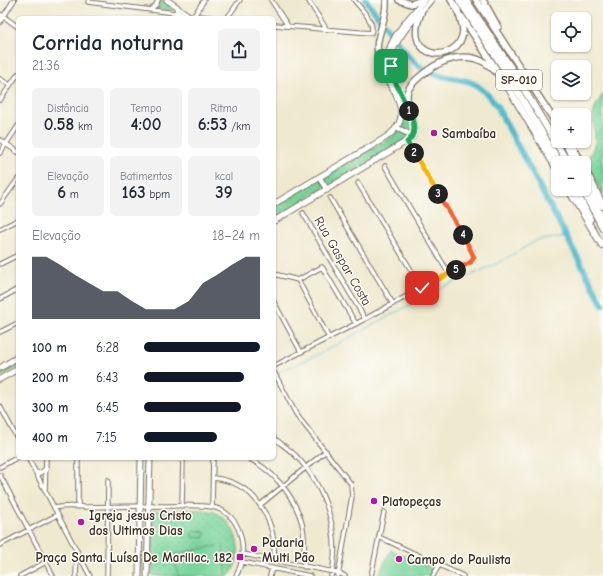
<!DOCTYPE html>
<html lang="pt">
<meta charset="utf-8">
<style>
:root{--surface:#fff;--page:#f2f2f3;--text:#1f2937;--muted:#747a83;--accent:#111827}
body{margin:0;font-family:"Comic Neue",sans-serif;background:var(--page);color:var(--text);height:100vh;display:flex;flex-direction:column;font-size:15px;white-space:nowrap}
*{box-sizing:border-box;margin:0}
p{font-size:13px;color:var(--muted)}
.icon{flex:none;width:22px;height:22px;fill:none;stroke:currentColor;stroke-width:2;stroke-linecap:round;stroke-linejoin:round}
.map{position:relative;flex:1;overflow:hidden}
.drawer{position:absolute;left:16px;top:16px;width:260px;height:444px;display:flex;flex-direction:column;background:var(--surface);border-radius:6px;box-shadow:0 1px 3px #0004}
.drawer>*{flex:none}
.controls{position:absolute;left:551px;top:12px;display:grid;gap:8px}
.controls a{display:grid;place-items:center;width:40px;height:40px;border-radius:6px;background:var(--surface);box-shadow:0 1px 3px #0004;font-size:20px}
.pin{position:absolute;display:grid;place-items:center;width:34px;height:34px;color:#fff;margin:-17px;border-radius:8px;box-shadow:0 2px 6px #0006}
.km{position:absolute;width:20px;height:20px;margin:-10px;border-radius:50%;background:#222;color:#fff;font-size:11px;line-height:20px;text-align:center}
.round{display:grid;place-items:center;flex:none;width:42px;height:42px;border-radius:6px;background:var(--page)}
.head{display:flex;align-items:center;justify-content:space-between;height:68px;padding:0 16px}
h1{font-size:22px;font-weight:700;line-height:30px}
.metrics{display:grid;grid-template-columns:repeat(3,1fr);gap:6px;height:68px;padding:4px 16px}
.metrics div{display:grid;align-content:center;border-radius:6px;background:var(--page);text-align:center}
.metrics b{font-size:17px;font-weight:700}
.metrics small{font-size:11px;font-weight:400}
.metrics p{font-size:11px}
.chart{height:112px;padding:8px 16px}
.chart p{display:flex;justify-content:space-between}
.chart svg{width:100%;height:72px;margin-top:4px;fill:var(--accent);opacity:.7}
ul{padding:0 16px;list-style:none;font-size:13px}
li{display:grid;grid-template-columns:64px 48px 1fr;align-items:center;height:30px}
li i{height:10px;border-radius:5px;background:var(--accent)}
.map>svg:first-child{display:block}
.grass{fill:url(#grass-dots);stroke:#5a805d}
.pitch{fill:#7ad59c;stroke:#5a805d}
.lines{fill:none;stroke-linecap:round;stroke-linejoin:round}
.stream{stroke:#4fb9cc;stroke-width:1}
.river{stroke:#4fb9cc;stroke-width:6}
.minor-casing{stroke:#7a6d5c;stroke-width:5.5}
.tertiary-casing{stroke:#7a6d5c;stroke-width:6}
.secondary-casing{stroke:#7a6d5c;stroke-width:7}
.trunk-casing{stroke:#7a6d5c;stroke-width:8}
.motorway-casing{stroke:#7a6d5c;stroke-width:8}
.minor{stroke:#fff;stroke-width:3.5}
.tertiary{stroke:#fff;stroke-width:4}
.secondary{stroke:#fff;stroke-width:5}
.trunk{stroke:#fff;stroke-width:5.5}
.motorway{stroke:#fff;stroke-width:6}
.split-1-casing{stroke:#fff;stroke-width:8}
.split-2-casing{stroke:#fff;stroke-width:8}
.split-3-casing{stroke:#fff;stroke-width:8}
.split-4-casing{stroke:#fff;stroke-width:8}
.split-5-casing{stroke:#fff;stroke-width:8}
.split-6-casing{stroke:#fff;stroke-width:8}
.split-1{stroke:#22a559;stroke-width:5}
.split-2{stroke:#22a559;stroke-width:5}
.split-3{stroke:#f5b400;stroke-width:5}
.split-4{stroke:#f0652b;stroke-width:5}
.split-5{stroke:#f0652b;stroke-width:5}
.split-6{stroke:#f5b400;stroke-width:5}
.poi-dot{fill:#b5179e;stroke:#fdfcf7;stroke-width:1.5}
.labels{text-anchor:middle;dominant-baseline:central;stroke-width:3;stroke-linejoin:round;paint-order:stroke}
.shield{fill:#fdfcf7;stroke:#75695f;stroke-width:1}
.shield-label{font-size:12px;font-weight:bold;fill:#3b2a1e}
.poi-label{font-size:13px;font-weight:bold;fill:#3b2a1e;stroke:#fdfcf7;text-anchor:start}
.street-label{font-size:13px;fill:#3b2a1e;stroke:#fdfcf7}
</style>
<div class="map">
<svg width="603" height="576" viewBox="0 0 603 576">
<defs>
<pattern id="grass-dots" width="8" height="8" patternUnits="userSpaceOnUse"><rect width="8" height="8" fill="#7ad59c"/><path d="M2 2h.1M6 6h.1" fill="none" stroke="#6ab786" stroke-width="1.8" stroke-linecap="round"/></pattern>
</defs>
<rect width="100%" height="100%" fill="#fdfcf7"/>
<filter id="ink" filterUnits="userSpaceOnUse"><feTurbulence type="fractalNoise" baseFrequency=".025" numOctaves="2"/><feDisplacementMap in="SourceGraphic" scale="8" xChannelSelector="R" yChannelSelector="G"/><feConvolveMatrix kernelMatrix="1 2 1 2 8 2 1 2 1" color-interpolation-filters="sRGB"/></filter>
<filter id="wash" filterUnits="userSpaceOnUse"><feTurbulence type="fractalNoise" baseFrequency=".012" numOctaves="4" result="noise"/><feDisplacementMap in="SourceGraphic" scale="16" xChannelSelector="R" yChannelSelector="G"/><feGaussianBlur stdDeviation="0.9" result="paint"/><feColorMatrix in="noise" values="0 0 0 0 0 0 0 0 0 0 0 0 0 0 0 0 0 1.4 0 .05"/><feComposite in="paint" operator="in"/></filter>
<g filter="url(#wash)">
<rect width="100%" height="100%" fill="#efe9cf"/>
<path class="grass" d="M161 0 172 8 173 11 157 9Z
M603 94V195L584 162C602 144 591 132 594 111 595 106 600 99 603 94Z
M403 102C409 115 416 126 406 139L274 218V207L395 135C404 125 405 116 403 102Z
M18 360V367L0 377V370Z
M153 511C171 511 192 508 209 511 227 513 240 537 238 553 237 562 234 569 229 576H152Z"/>
<path class="pitch" d="M193 530 205 532 204 538 192 537Z
M223 545 227 576H178L174 554Z
M391 550 433 569 430 576H378Z"/>
<g class="lines">
<path class="stream" d="M276 373 317 355 439 289 496 264 536 241 567 236
M109 459 120 458"/>
<path class="river" d="M366 0C379 17 406 58 423 69 437 78 455 77 470 82 481 86 489 96 496 105L603 305"/>
</g>
</g>
<g filter="url(#ink)">
<g class="lines">
<defs>
<path id="minor" d="M89 0 88 2 215 18
M271 0 288 26
M308 0 327 30
M177 7 188 14
M151 9 156 5 158 0
M0 14 18 27
M194 16 204 0
M227 18 240 0
M274 25 371 33C376 22 360 8 354 0
M0 79 10 85
M0 100 18 74
M0 153 18 126
M385 166 449 274
M358 183 422 288
M330 198 393 304
M0 204 18 179
M303 213 365 319
M0 229 18 220
M0 264 18 255
M274 274 298 280 322 267 356 324
M298 280 329 338
M0 299 18 289
M274 302 301 352
M0 332 18 323
M274 366 365 319 473 260V252L407 142
M274 372 296 414 351 484 352 496 338 576
M0 406 18 440
M274 438C281 444 289 449 296 456 325 486 342 535 331 576
M28 458 90 576
M248 458C272 470 291 492 300 517 306 533 304 551 304 567
M0 467 18 457
M35 472 40 473 47 468
M0 475 53 576
M213 478C256 482 277 521 274 561
M45 490 46 458
M260 505 326 451
M182 506 183 458
M78 507V458
M212 507 213 458
M54 508C65 505 79 507 90 507 115 506 139 506 163 506 179 506 197 504 212 507 243 513 249 553 236 576
M379 537 463 576
M0 545 57 515
M243 554 339 573 345 576
M242 562 310 576
M20 576 46 562
M76 576 77 551
M107 576 108 480
M270 576 272 568
M371 576 384 512
M433 576 439 565"/>
<path id="tertiary" d="M0 22 14 0
M0 140 18 152"/>
<path id="secondary" d="M167 0 177 7 178 18
M397 128 413 136
M319 177 327 190
M274 204 385 138C395 131 402 124 401 111 399 98 392 86 388 73 381 44 408 20 424 0
M274 221 412 138C424 113 386 85 391 58 395 36 418 16 431 0
M0 368 18 357
M0 379 18 369
M139 576 141 458
M147 576 150 458"/>
<path id="trunk" d="M386 0C387 13 382 24 379 36 373 55 384 74 393 89
M399 0 411 4 422 0
M451 0 458 10
M476 0 554 120
M483 0 498 27
M421 13C400 62 460 65 463 31 463 23 459 14 456 7
M462 17 498 72
M406 105C408 100 406 95 408 90 412 82 420 76 427 71 443 59 465 52 484 62 491 66 497 73 503 79
M569 141 581 163
M584 168 590 179"/>
<path id="motorway" d="M459 0 505 70 560 163
M466 0 515 74 568 163
M503 79 558 171
M552 116 558 131
M564 141 576 163
M590 179 603 206
M584 180 603 220
M568 189 602 245
M575 189 590 219
M582 189 603 228"/>
</defs>
<use href="#minor" class="minor-casing"/>
<use href="#tertiary" class="tertiary-casing"/>
<use href="#secondary" class="secondary-casing"/>
<use href="#trunk" class="trunk-casing"/>
<use href="#motorway" class="motorway-casing"/>
<use href="#minor" class="minor"/>
<use href="#tertiary" class="tertiary"/>
<use href="#secondary" class="secondary"/>
<use href="#trunk" class="trunk"/>
<use href="#motorway" class="motorway"/>
</g>
</g>
<g class="lines" filter="url(#ink)">
<defs>
<path id="split-1" d="M391 66 393 77 409 111"/>
<path id="split-2" d="M409 111C414 121 418 134 407 142L414 153"/>
<path id="split-3" d="M414 153 438 194"/>
<path id="split-4" d="M438 194 463 235"/>
<path id="split-5" d="M456 270 471 262 474 257 463 235"/>
<path id="split-6" d="M422 288 456 270"/>
</defs>
<use href="#split-1" class="split-1-casing"/>
<use href="#split-2" class="split-2-casing"/>
<use href="#split-3" class="split-3-casing"/>
<use href="#split-4" class="split-4-casing"/>
<use href="#split-5" class="split-5-casing"/>
<use href="#split-6" class="split-6-casing"/>
<use href="#split-1" class="split-1"/>
<use href="#split-2" class="split-2"/>
<use href="#split-3" class="split-3"/>
<use href="#split-4" class="split-4"/>
<use href="#split-5" class="split-5"/>
<use href="#split-6" class="split-6"/>
</g>
<g class="poi-dot">
<circle cx="434" cy="133" r="4"/>
<circle cx="374" cy="501" r="4"/>
<circle cx="81" cy="522" r="4"/>
<circle cx="254" cy="549" r="4"/>
<rect x="236" y="553" width="8" height="8" rx="2"/>
<circle cx="399" cy="559" r="4"/>
</g>
<g class="labels">
<rect class="shield" x="496" y="70" width="46" height="20" rx="3"/>
<g class="shield-label">
<text x="519" y="80">SP-010</text>
</g>
<g class="poi-label">
<text x="442" y="133">Sambaíba</text>
<text x="382" y="501">Platopeças</text>
<text x="89" y="515">Igreja jesus Cristo<tspan x="89" dy="15">dos Ultimos Dias</tspan></text>
<text x="262" y="542">Padaria<tspan x="262" dy="15">Multi Pão</tspan></text>
<text x="232" y="557" text-anchor="end">Praça Santa. Luísa De Marillac, 182</text>
<text x="407" y="559">Campo do Paulista</text>
</g>
<g class="street-label">
<text transform="translate(343 261) rotate(60)">Rua Gaspar Costa</text>
</g>
</g>
</svg>
<div class="controls">
<a><svg class="icon" aria-label="locate" viewBox="0 0 24 24"><circle cx="12" cy="12" r="6"/><path d="M12 2v4M12 18v4M2 12h4M18 12h4"/></svg></a>
<a><svg class="icon" aria-label="layers" viewBox="0 0 24 24"><path d="M12 4l9 5-9 5-9-5zM3 14l9 5 9-5"/></svg></a>
<a>+</a>
<a>−</a>
</div>
<div class="pin" style="left:391px;top:66px;background:#1e9e55"><svg class="icon" aria-label="arrive" viewBox="0 0 24 24"><path d="M6 21V4h12l-3 4 3 4H6"/></svg></div>
<div class="pin" style="left:422px;top:288px;background:#d93025"><svg class="icon" aria-label="check" viewBox="0 0 24 24"><path d="M5 12l5 5 9-10"/></svg></div>
<b class="km" style="left:409px;top:111px">1</b>
<b class="km" style="left:414px;top:153px">2</b>
<b class="km" style="left:438px;top:194px">3</b>
<b class="km" style="left:463px;top:235px">4</b>
<b class="km" style="left:456px;top:270px">5</b>
<section class="drawer">
<div class="head"><div><h1>Corrida noturna</h1><p>21:36</p></div><a class="round"><svg class="icon" aria-label="share" viewBox="0 0 24 24"><path d="M12 15V3M7 8l5-5 5 5M5 13v7h14v-7"/></svg></a></div>
<div class="metrics">
<div><p>Distância</p><b>0.58<small> km</small></b></div>
<div><p>Tempo</p><b>4:00</b></div>
<div><p>Ritmo</p><b>6:53<small> /km</small></b></div>
</div>
<div class="metrics">
<div><p>Elevação</p><b>6<small> m</small></b></div>
<div><p>Batimentos</p><b>163<small> bpm</small></b></div>
<div><p>kcal</p><b>39</b></div>
</div>
<div class="chart"><p><span>Elevação</span>18–24 m</p>
<svg viewBox="0 0 160 44" preserveAspectRatio="none"><path d="M0 44V6L10 6L20 11L30 17L40 22L50 27L60 27L70 33L80 38L90 38L100 38L110 33L120 22L130 17L140 11L150 6L160 6V44z"/></svg>
</div>
<ul>
<li><b>100 m</b>6:28<i style="width:100%"></i></li>
<li><b>200 m</b>6:43<i style="width:86%"></i></li>
<li><b>300 m</b>6:45<i style="width:84%"></i></li>
<li><b>400 m</b>7:15<i style="width:63%"></i></li>
</ul>
</section>
</div>
